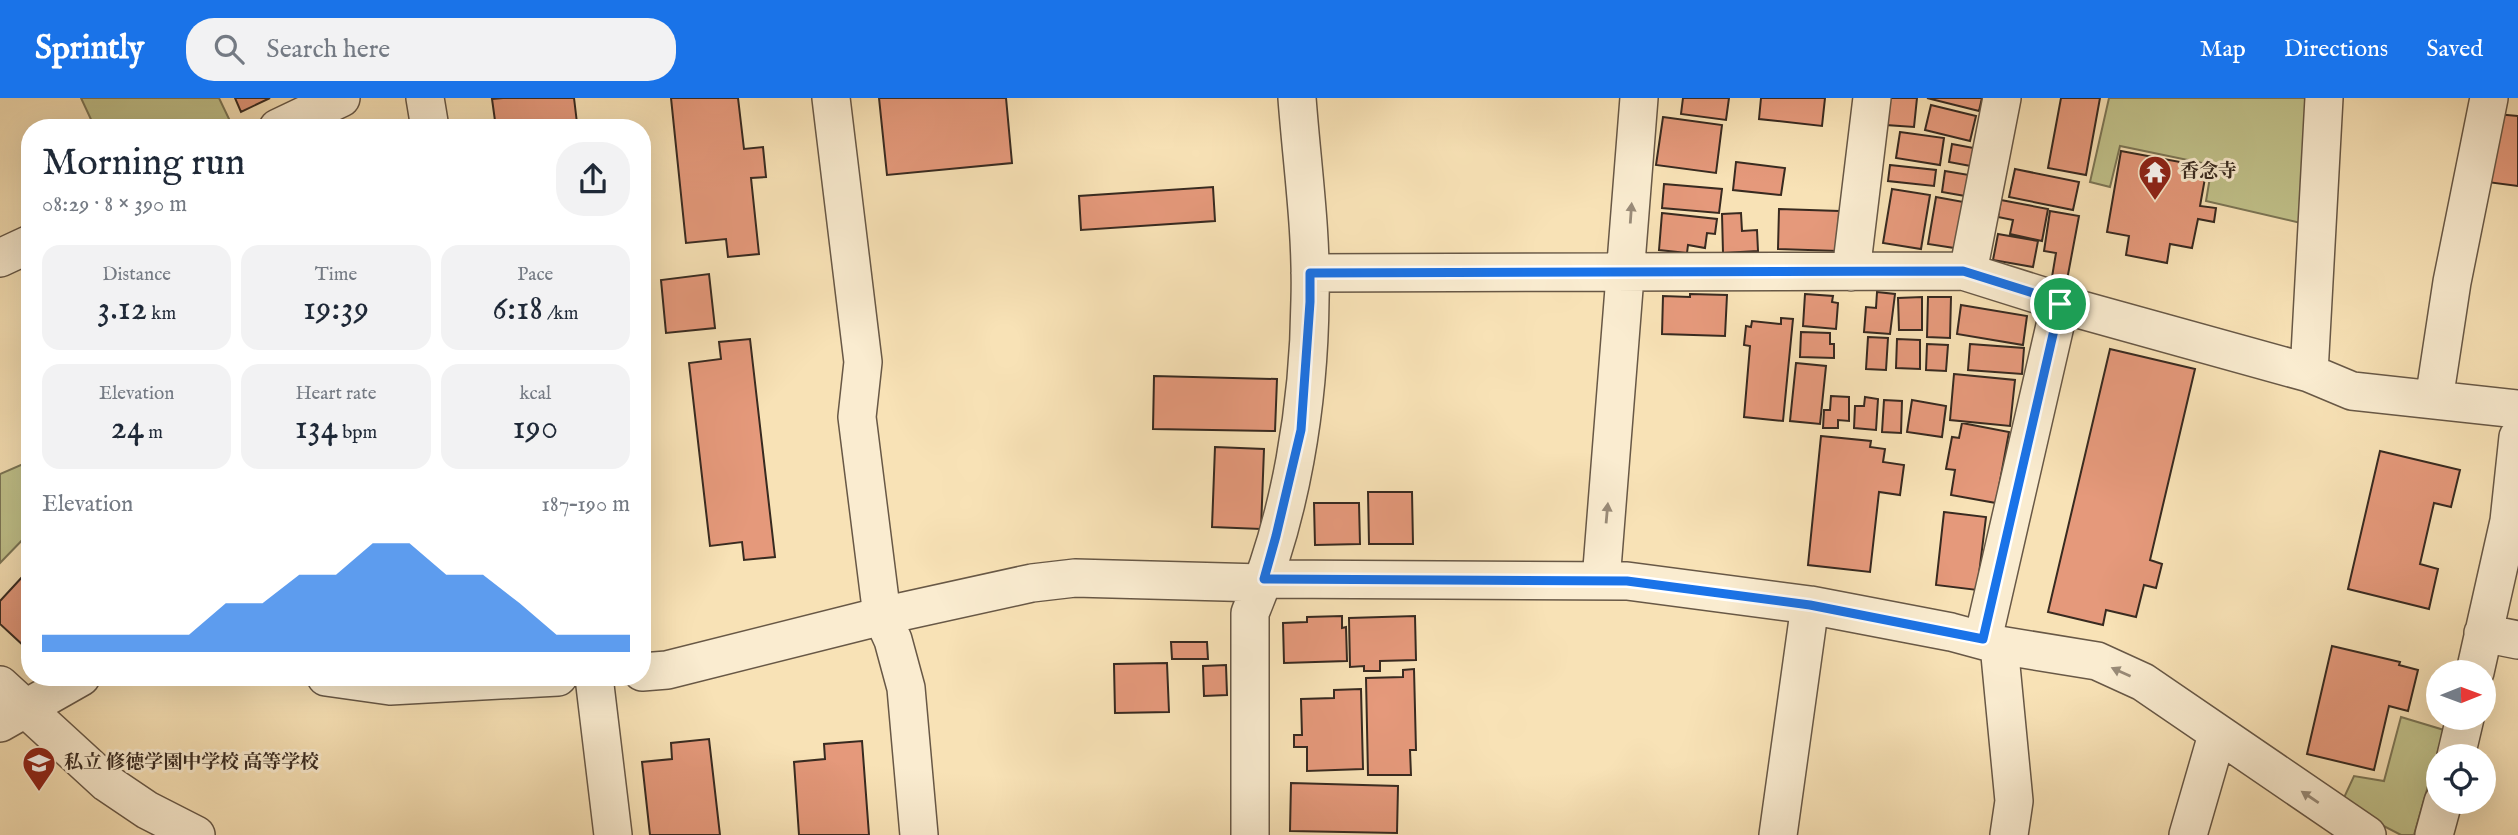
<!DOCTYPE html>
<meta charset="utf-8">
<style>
:root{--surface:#fff;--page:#f2f2f3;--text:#1f2937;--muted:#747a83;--accent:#1a73e8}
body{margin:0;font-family:"IM FELL English","Noto Serif JP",serif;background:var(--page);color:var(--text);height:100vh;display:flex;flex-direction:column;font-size:26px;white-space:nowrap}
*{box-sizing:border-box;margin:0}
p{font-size:23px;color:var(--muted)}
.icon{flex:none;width:38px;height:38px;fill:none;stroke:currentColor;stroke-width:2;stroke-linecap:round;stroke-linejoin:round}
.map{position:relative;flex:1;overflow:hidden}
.details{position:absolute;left:21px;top:21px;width:630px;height:567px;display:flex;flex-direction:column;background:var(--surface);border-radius:28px;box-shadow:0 7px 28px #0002}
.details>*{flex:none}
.needle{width:46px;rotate:89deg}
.controls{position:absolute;left:2426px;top:562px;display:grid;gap:14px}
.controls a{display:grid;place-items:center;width:70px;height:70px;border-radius:50%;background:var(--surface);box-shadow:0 7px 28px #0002;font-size:35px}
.pin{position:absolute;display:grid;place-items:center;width:60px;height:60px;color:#fff;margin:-30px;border:4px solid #fff;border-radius:50%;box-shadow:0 2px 7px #0007}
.round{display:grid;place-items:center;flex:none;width:74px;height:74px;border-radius:28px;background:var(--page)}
.summary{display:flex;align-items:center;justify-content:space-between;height:119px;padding:0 21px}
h1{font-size:38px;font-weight:600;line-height:52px}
.figures{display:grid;grid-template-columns:repeat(3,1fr);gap:10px;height:119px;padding:7px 21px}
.figures div{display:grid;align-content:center;border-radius:18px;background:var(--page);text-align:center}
.figures b{font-size:35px;font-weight:600}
.figures small{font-size:19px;font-weight:400}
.figures p{font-size:19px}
.chart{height:196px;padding:14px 21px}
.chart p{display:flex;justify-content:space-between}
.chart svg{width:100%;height:126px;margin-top:7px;fill:var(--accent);opacity:.7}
header{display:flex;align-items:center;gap:42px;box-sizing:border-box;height:98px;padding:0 35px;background:var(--accent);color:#fff}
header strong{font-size:33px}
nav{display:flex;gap:38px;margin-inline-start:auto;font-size:24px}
.search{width:490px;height:63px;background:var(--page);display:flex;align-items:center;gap:18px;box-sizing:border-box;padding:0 24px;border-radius:28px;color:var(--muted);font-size:26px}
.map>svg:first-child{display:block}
.green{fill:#c1c28b;stroke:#7c7656;stroke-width:2}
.building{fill:#e5997b;stroke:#382a20;stroke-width:2}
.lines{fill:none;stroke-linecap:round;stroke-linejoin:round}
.minor-casing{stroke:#685846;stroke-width:40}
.minor{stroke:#faecd0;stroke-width:37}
.oneway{fill:#998b78}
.route-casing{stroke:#fff;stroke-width:14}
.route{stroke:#1a73e8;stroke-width:9}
.labels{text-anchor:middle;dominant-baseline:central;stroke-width:6;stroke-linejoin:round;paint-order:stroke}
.poi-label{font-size:19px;font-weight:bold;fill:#382a20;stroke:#faecd0;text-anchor:start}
</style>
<header>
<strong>Sprintly</strong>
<div class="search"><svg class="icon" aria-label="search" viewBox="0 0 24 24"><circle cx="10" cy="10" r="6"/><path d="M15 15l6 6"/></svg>Search here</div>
<nav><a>Map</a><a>Directions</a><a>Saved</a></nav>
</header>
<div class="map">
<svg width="2518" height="737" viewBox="0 0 2518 737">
<rect width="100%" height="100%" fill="#f8e2b6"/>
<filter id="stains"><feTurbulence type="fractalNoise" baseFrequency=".00286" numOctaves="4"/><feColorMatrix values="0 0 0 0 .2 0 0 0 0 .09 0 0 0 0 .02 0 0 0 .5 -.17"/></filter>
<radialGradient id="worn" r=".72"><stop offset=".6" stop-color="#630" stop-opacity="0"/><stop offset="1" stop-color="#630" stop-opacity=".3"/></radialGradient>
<path class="green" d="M81 0H219L230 23 216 30H95Z
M2109 0H2310L2305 126 2206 103 2212 67 2120 48 2110 89 2090 84Z
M30 363V434L0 465V376Z
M2401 619 2444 632 2414 737H2401L2341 706 2354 678 2384 683Z"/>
<path class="building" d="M235 0H270L241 14Z
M503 0H574L577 25 559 27 560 30H496L492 1Z
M671 0H738L744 51 763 49 766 79 751 80 759 156 728 159 726 141 686 145Z
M879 0H1006L1012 65 887 77Z
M1683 0H1729L1726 22 1681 16Z
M1761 0H1825L1822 28 1759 21Z
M1889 0H1917L1914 29 1886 27Z
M1927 0H1982L1979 13Z
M2061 0H2100L2086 77 2048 70Z
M1931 7 1976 18 1970 43 1925 32Z
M2496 16 2518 18V88L2487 84Z
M1663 19 1722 27 1716 75 1656 67Z
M1900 34 1944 40 1940 67 1896 60Z
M1952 46 1979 51 1976 69 1949 64Z
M2121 53 2207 69 2200 108 2216 110 2214 124 2198 121 2192 150 2170 146 2167 165 2126 157 2129 138 2107 134Z
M1736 64 1785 70 1781 97 1733 92Z
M1890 67 1936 72 1934 88 1888 83Z
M2015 71 2079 84 2073 112 2009 99Z
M1945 73 1975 78 1971 99 1942 94Z
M1664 86 1722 91 1719 115 1662 110Z
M1213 89 1215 123 1081 132 1079 98Z
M1892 91 1930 97 1921 151 1883 145Z
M1936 99 1969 105 1961 151 1928 146Z
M2001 102 2048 111 2042 143 2010 136 2013 122 1998 119Z
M1779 111 1839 113 1838 153 1778 151Z
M2050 113 2079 118 2067 182 2052 179 2056 155 2044 153Z
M1662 115 1717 121 1715 136 1707 135 1705 150 1688 147 1687 155 1659 152Z
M1741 115 1742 133 1757 132 1758 153 1723 155 1722 116Z
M1998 136 2038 143 2033 169 1993 162Z
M709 176 715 230 666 235 661 182Z
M1877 194 1895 196 1890 236 1864 234 1866 209 1876 210Z
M1690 196 1727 197 1725 238 1662 236 1663 198 1690 199Z
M1805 196 1833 198 1832 204 1838 205 1836 231 1803 228Z
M1922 199V232H1899L1898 200Z
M1928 199H1951L1950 240 1927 239Z
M1961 207 2027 218 2023 247 1957 236Z
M1781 220 1793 221 1783 323 1744 319 1750 248 1744 247 1746 228 1751 229 1752 223 1781 226Z
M1801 234 1830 235V246H1834V260L1800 259Z
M1868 239 1888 240 1886 272 1866 271Z
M750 241 775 459 744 462 742 444 710 448 689 265 721 261 719 244Z
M1897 241 1920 242V271L1896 270Z
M1927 246 1948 247 1946 273 1926 272Z
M1970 246 2024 250 2022 276 1968 272Z
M2110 251 2195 271 2150 462 2162 466 2156 490 2144 487 2136 519 2106 512 2103 527 2048 514Z
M1796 265 1826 268 1820 326 1790 323Z
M1954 276 2015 282 2010 328 1950 322Z
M1154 278 1277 281 1275 333 1153 331Z
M1831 298 1849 299V323L1838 322V330H1823L1824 312H1830Z
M1865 299 1878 301 1876 332 1854 330 1855 308H1864Z
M1884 302 1902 303 1901 335 1882 334Z
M1912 302 1946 308 1942 339 1907 334Z
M1962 325 2009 334 1996 405 1951 397 1955 372 1946 371 1952 339 1959 340Z
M1821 338 1871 343 1870 349 1885 351 1883 364 1904 367 1900 397 1879 394 1870 474 1808 467Z
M1215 349 1264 351 1261 431 1212 429Z
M2380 353 2460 372 2451 409 2434 405 2420 466 2438 471 2429 511 2348 491Z
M1368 394H1412L1413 446H1369Z
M1314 405H1359L1360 446 1315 447Z
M1944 414 1986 419 1977 492 1936 487Z
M24 477 30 482V544L25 549 0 526V503Z
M1342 518V530L1346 529 1347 563 1284 565 1283 525 1307 524V519Z
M1415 518 1416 562 1380 563V573H1364V568L1350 569 1349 520Z
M1171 544H1207L1208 561H1172Z
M2332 548 2400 564 2399 567 2418 572 2408 613 2389 608 2374 672 2307 656Z
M1167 565 1169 614 1115 615 1114 566Z
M1226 567 1227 597 1204 598 1203 568Z
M1414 571 1416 652H1410L1411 677H1368L1366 580 1403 579V572Z
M1361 591 1363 671 1307 673V649H1294V637H1302L1301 601 1334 600V592Z
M709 641 720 737H650L642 664 672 661 671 645Z
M862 643 869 737H799L794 664 825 661 824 646Z
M1291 685 1398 688 1397 735 1290 733Z"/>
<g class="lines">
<defs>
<path id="minor" d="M425 0 430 30
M831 0 863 264 857 319 882 518 893 542 906 590 919 737
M278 30 341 0
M0 160 30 146
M1851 174 1872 0
M1968 174 2002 0
M1310 175 1963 173 2049 200 2060 206 2309 275 2352 293 2518 311
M2309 275 2324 0
M2434 302 2452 184 2489 0
M1264 481 1627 483 1810 507 1951 534 1999 547 2097 563 2143 584 2367 737
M1601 483 1639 0
M2483 535 2518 542
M1983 541 2060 206
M1999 547 2014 703 2009 737
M642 574 667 572 882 518 1032 485 1075 480 1262 485
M2475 574 2509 423 2518 339
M326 579 390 588 558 579
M594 579 613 737
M0 587 107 685 147 712 196 737
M0 625 81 579
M2456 658 2465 620
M1250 737V515C1291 420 1309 306 1310 202 1312 135 1302 67 1297 0
M1778 737 1810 507
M2188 737 2217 637
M2434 737 2443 704"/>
</defs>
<use href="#minor" class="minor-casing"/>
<use href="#minor" class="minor"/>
</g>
<defs><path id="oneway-solid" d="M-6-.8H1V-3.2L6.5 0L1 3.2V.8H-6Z" transform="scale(1.75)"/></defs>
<g class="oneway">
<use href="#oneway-solid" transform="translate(1631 115) rotate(-86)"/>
<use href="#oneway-solid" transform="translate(1607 415) rotate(-85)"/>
<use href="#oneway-solid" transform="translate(2121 574) rotate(-156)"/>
<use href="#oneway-solid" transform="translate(2310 699) rotate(-146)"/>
</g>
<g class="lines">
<defs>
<path id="route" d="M1963 173 2049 200 2060 206 1983 541 1810 507 1627 483 1264 481 1276 438 1301 332 1310 204V175Z"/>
</defs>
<use href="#route" class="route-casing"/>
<use href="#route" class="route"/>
</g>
<defs>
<symbol id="temple-pin" viewBox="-11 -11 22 30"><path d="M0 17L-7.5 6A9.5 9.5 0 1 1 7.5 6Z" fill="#8f2418" stroke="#faecd0"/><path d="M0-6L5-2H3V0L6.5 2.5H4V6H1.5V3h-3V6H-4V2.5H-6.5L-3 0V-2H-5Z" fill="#fff"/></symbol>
<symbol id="school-pin" viewBox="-11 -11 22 30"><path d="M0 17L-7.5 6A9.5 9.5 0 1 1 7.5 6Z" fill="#8f2418" stroke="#faecd0"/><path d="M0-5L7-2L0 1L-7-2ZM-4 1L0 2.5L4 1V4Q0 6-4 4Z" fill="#fff"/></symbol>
</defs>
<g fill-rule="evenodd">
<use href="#temple-pin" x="2136" y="55" width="38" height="52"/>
<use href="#school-pin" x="20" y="646" width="38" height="52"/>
</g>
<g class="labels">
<g class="poi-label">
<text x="2180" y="74">香念寺</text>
<text x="64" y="665">私立 修徳学園中学校 高等学校</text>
</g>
</g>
<rect width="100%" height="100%" filter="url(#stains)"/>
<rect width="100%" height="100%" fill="url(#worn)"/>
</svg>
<div class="controls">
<a><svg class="needle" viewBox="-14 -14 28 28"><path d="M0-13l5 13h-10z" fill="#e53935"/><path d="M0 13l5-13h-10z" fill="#747a83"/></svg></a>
<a><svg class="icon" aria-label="locate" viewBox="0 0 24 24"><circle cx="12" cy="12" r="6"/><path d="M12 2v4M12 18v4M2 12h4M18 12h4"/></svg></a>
</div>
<div class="pin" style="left:2060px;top:206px;background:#1e9e55"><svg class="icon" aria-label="arrive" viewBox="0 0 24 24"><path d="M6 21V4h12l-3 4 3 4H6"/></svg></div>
<section class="details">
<div class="summary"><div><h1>Morning run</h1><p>08:29 · 8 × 390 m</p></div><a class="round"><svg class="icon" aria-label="share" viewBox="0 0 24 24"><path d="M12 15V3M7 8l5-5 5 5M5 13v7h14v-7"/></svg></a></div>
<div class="figures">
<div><p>Distance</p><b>3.12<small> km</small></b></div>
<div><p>Time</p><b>19:39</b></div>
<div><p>Pace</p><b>6:18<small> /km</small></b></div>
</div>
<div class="figures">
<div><p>Elevation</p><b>24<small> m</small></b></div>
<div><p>Heart rate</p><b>134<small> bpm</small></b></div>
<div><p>kcal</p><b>190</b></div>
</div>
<div class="chart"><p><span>Elevation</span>187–190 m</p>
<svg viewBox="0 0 160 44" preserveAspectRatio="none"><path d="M0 44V38L10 38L20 38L30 38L40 38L50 27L60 27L70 17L80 17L90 6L100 6L110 17L120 17L130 27L140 38L150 38L160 38V44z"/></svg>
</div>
</section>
</div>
